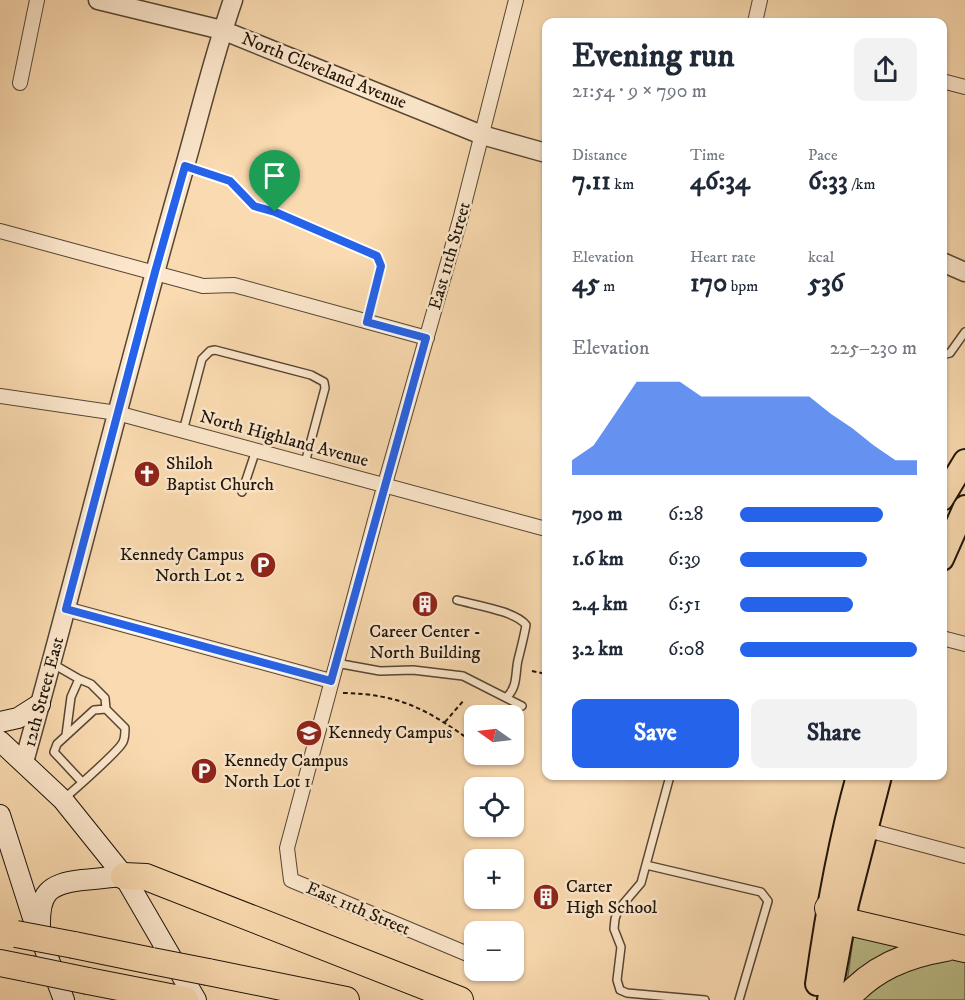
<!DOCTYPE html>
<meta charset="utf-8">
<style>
:root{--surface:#fff;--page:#f2f2f3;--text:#1f2937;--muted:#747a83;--accent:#2563eb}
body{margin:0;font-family:"IM FELL DW Pica",serif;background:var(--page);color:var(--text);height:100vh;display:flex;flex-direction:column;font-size:22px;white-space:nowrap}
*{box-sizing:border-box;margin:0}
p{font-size:20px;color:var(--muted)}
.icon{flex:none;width:33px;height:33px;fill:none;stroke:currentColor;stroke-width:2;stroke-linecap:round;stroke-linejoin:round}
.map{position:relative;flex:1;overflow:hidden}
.drawer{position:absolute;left:542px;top:18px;width:405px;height:762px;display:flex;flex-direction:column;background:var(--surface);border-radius:12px;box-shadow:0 2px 4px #0004}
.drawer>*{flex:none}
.needle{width:39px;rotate:284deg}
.fabs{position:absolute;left:464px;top:705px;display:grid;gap:12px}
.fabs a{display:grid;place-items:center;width:60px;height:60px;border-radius:12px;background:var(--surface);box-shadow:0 2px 4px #0004;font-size:30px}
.pin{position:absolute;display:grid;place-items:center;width:51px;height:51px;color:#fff;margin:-62px -26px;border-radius:50% 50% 50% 0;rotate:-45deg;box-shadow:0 0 6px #0007}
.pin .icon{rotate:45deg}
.round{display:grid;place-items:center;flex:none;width:63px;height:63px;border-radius:12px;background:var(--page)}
.overview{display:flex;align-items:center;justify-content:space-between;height:102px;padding:0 30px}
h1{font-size:33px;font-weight:700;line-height:45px}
.figures{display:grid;grid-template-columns:repeat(3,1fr);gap:9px;height:102px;padding:6px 30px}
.figures div{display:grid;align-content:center}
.figures b{font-size:26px;font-weight:700}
.figures small{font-size:16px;font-weight:400}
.figures p{font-size:16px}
.chart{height:168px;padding:12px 30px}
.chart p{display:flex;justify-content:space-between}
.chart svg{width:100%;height:108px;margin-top:6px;fill:var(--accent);opacity:.7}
.cta{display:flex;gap:12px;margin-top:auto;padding:12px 30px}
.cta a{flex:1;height:69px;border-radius:12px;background:var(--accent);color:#fff;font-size:24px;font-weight:700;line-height:69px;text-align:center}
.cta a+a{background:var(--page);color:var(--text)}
ul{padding:0 30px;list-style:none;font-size:20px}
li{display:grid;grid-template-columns:96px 72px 1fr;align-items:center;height:45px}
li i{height:15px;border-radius:8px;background:var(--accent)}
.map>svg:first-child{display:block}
.green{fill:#bdc08c;stroke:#6e6a4a;stroke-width:1.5}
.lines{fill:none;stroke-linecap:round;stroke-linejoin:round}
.service-casing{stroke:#554633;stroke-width:10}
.minor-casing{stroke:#554633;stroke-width:16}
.tertiary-casing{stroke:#554633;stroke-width:21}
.secondary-casing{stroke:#1e1409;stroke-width:22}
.primary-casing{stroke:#1e1409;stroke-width:26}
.motorway-casing{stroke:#1e1409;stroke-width:28}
.path{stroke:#1e1409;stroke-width:2;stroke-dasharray:4.5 3;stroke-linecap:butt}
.service{stroke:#fce7cc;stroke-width:7}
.minor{stroke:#fce7cc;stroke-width:14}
.tertiary{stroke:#fce7cc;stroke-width:18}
.secondary{stroke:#fce7cc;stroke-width:20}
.primary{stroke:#fadab0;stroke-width:22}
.motorway{stroke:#fadab0;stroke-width:26}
.motorway-bridge-casing{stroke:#1e1409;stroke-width:28;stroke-linecap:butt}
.motorway-bridge{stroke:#fadab0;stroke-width:26}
.route-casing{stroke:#fff;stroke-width:12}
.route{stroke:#2563eb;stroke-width:8}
.labels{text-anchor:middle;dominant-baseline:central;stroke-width:5;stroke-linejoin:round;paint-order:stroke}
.street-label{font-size:18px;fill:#1e1409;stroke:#fce7cc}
.poi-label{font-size:18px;fill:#1e1409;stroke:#fce7cc;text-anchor:start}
</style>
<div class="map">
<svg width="965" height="1000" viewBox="0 0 965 1000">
<rect width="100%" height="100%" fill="#fadab0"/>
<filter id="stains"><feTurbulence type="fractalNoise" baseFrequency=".00333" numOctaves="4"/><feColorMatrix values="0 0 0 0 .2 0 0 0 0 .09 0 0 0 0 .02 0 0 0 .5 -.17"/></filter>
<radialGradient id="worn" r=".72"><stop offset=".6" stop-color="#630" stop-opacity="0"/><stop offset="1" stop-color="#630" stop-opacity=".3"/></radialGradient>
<path class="green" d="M854 931 923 943 846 990Z
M965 957V1000H854L920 958Z"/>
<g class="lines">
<defs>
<path id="service" d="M186 166 230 181 254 205 275 212 377 256 381 266 367 322
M942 355 950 353 965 332
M183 431 202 359 210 351 215 350 311 375 324 382 325 388 305 463
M242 492 256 450
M457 600C474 605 516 611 526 625 524 637 521 648 518 660 515 673 518 686 507 697
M336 663 380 671 413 670 463 676 522 706
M53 664 79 679
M66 735 71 697 79 679 91 684 105 698 106 709
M670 776 641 883 618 910 615 919 614 929 621 947 617 980 620 990 627 993 705 1000
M65 798C75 789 119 751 123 742 125 738 125 732 125 728L106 709 94 710 57 744 54 752 82 782
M646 865 761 892 768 901 739 1000"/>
<path id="minor" d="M755 22 760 0
M942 81 965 87
M20 83 37 0
M0 231 203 286 234 285 427 338
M0 396 117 413 546 529
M66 609 331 681
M942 638 965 644
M860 828 965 856
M470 955 291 880 287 848 381 498 460 220 516 0"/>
<path id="tertiary" d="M98 0 222 30 482 135 546 153
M942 262 965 272
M24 762C78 570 125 375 180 183 198 122 212 60 233 0"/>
<path id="secondary" d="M0 722 18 718 40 704
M0 741 63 800 124 876 196 1000
M0 815 32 915 64 1000
M40 928C39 893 48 884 82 880 96 879 110 877 124 876"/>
<path id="primary" d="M942 499 965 461
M942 559 965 507
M817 984C827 913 839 844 858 776
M829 1000 847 904 880 776"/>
<path id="motorway" d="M124 876 146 877 460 1000
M828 908 844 921 965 949
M74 945 152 961
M0 963 30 969
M208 972 346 1000
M88 981 185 1000
M845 1000C873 968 905 955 946 948"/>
</defs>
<use href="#service" class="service-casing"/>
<use href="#minor" class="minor-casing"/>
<use href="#tertiary" class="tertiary-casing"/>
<use href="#secondary" class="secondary-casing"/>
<use href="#primary" class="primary-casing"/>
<use href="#motorway" class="motorway-casing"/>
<path class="path" d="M532 671 546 674
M343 693C401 694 428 710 474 743
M445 722 464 700"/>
<use href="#service" class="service"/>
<use href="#minor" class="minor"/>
<use href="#tertiary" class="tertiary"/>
<use href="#secondary" class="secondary"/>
<use href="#primary" class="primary"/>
<use href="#motorway" class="motorway"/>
<defs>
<path id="motorway-bridge" d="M16 934 74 945
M152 961 208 972
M30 969 88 981"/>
</defs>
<use href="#motorway-bridge" class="motorway-bridge-casing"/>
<use href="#motorway-bridge" class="motorway-bridge"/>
</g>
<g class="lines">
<defs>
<path id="route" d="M185 166 230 181 254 206 275 212 377 256 381 266 367 322 426 338 331 681 66 609 155 272Z"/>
</defs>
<use href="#route" class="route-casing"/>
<use href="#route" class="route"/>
</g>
<defs>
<symbol id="church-disc" viewBox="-11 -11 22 22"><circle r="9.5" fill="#8f2418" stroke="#fce7cc"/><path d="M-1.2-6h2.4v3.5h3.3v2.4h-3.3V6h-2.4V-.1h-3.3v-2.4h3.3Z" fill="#fff"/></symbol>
<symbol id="parking-disc" viewBox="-11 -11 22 22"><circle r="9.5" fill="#8f2418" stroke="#fce7cc"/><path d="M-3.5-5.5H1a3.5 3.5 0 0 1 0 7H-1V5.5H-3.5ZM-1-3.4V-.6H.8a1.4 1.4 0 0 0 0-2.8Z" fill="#fff"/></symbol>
<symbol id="building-disc" viewBox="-11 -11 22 22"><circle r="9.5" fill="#8f2418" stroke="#fce7cc"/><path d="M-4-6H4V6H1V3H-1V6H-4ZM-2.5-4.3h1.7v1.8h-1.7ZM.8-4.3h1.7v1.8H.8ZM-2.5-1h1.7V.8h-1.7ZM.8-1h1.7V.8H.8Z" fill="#fff"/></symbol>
<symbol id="school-disc" viewBox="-11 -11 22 22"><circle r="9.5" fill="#8f2418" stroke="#fce7cc"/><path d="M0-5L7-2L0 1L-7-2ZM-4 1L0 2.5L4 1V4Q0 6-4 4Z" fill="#fff"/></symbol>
</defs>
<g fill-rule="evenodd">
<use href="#church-disc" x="132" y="459" width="30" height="30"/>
<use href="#parking-disc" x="248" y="550" width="30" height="30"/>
<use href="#building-disc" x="410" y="589" width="30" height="30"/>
<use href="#school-disc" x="294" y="718" width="30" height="30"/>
<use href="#parking-disc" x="189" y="756" width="30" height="30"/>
<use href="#building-disc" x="531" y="882" width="30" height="30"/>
</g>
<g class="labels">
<g class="street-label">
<text transform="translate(324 71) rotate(22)">North Cleveland Avenue</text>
<text transform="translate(450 256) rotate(-74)">East 11th Street</text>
<text transform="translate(284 439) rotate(15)">North Highland Avenue</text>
<text transform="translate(44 692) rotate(-75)">12th Street East</text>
<text transform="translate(358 909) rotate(23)">East 11th Street</text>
</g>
<g class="poi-label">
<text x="166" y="464">Shiloh<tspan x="166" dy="21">Baptist Church</tspan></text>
<text x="244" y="555" text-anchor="end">Kennedy Campus<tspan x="244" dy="21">North Lot 2</tspan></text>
<text x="425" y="632" text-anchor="middle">Career Center -<tspan x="425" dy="21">North Building</tspan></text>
<text x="328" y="733">Kennedy Campus</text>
<text x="224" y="761">Kennedy Campus<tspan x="224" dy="21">North Lot 1</tspan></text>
<text x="566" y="887">Carter<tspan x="566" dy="21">High School</tspan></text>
</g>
</g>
<rect width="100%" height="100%" filter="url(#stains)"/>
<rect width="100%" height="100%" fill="url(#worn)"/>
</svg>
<div class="fabs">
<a><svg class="needle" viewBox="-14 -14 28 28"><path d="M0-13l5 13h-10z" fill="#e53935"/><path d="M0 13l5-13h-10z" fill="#747a83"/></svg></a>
<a><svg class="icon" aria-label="locate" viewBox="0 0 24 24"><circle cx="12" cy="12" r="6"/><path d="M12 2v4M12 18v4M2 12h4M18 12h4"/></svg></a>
<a>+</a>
<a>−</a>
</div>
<div class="pin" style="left:275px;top:212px;background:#1e9e55"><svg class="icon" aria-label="arrive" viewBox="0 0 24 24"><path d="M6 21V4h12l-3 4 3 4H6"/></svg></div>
<section class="drawer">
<div class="overview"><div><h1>Evening run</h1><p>21:54 · 9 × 790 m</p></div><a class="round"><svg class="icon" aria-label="share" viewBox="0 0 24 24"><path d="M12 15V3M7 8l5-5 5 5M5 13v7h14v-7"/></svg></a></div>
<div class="figures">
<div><p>Distance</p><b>7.11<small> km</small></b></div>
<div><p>Time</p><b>46:34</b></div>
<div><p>Pace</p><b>6:33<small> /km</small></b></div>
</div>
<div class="figures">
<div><p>Elevation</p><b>45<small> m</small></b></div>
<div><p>Heart rate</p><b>170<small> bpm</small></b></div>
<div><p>kcal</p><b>536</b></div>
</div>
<div class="chart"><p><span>Elevation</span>225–230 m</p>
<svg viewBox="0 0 160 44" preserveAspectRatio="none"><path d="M0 44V38L10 32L20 19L30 6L40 6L50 6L60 12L70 12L80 12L90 12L100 12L110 12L120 19L130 25L140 32L150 38L160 38V44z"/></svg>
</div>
<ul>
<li><b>790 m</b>6:28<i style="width:81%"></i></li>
<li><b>1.6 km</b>6:39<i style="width:72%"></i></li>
<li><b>2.4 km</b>6:51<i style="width:64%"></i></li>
<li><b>3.2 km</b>6:08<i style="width:100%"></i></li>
</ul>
<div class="cta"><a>Save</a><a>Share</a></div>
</section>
</div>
